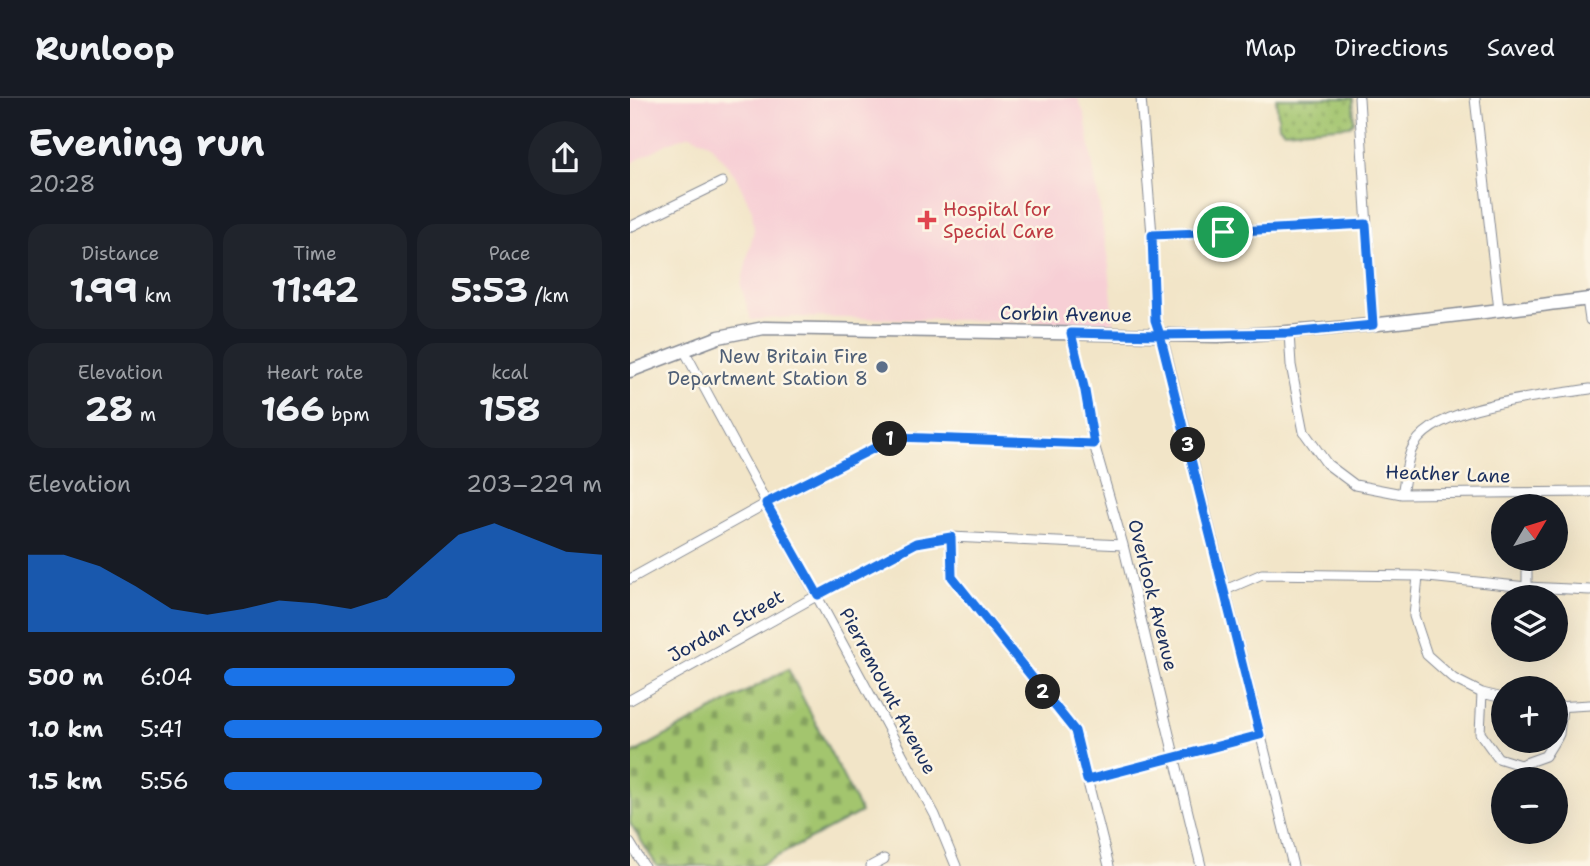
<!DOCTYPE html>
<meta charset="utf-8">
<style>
:root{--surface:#171b24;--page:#20242c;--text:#f1f3f6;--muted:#9ea1a6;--line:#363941;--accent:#1a73e8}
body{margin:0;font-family:"Shantell Sans",sans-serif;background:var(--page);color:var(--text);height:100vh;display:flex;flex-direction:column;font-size:26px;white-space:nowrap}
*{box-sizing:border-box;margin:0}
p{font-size:23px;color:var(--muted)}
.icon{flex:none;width:38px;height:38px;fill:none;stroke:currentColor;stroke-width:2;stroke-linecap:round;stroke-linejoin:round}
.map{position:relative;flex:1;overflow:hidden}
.panel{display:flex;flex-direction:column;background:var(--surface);width:630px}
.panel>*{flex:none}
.needle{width:46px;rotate:52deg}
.controls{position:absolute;left:861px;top:396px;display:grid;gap:14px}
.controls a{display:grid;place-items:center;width:77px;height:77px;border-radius:50%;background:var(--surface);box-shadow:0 7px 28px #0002;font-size:35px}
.pin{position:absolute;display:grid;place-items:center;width:60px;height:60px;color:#fff;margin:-30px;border:4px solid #fff;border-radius:50%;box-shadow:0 2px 7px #0007}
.km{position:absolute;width:35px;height:35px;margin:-18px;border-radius:50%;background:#222;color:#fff;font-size:19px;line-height:35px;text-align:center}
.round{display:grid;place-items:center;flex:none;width:74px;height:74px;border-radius:37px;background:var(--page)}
.summary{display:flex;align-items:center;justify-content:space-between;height:119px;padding:0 28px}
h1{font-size:38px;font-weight:700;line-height:52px}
.metrics{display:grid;grid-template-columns:repeat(3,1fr);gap:10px;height:119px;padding:7px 28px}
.metrics div{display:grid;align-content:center;border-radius:18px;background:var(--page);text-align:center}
.metrics b{font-size:35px;font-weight:700}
.metrics small{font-size:19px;font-weight:400}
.metrics p{font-size:19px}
.chart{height:196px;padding:14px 28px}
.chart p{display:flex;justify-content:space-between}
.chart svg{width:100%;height:126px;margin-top:7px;fill:var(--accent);opacity:.7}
ul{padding:0 28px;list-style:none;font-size:23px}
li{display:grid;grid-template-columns:112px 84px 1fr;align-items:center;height:52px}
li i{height:18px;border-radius:9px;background:var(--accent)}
header{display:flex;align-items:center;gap:42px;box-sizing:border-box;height:98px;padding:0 35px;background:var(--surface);border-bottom:2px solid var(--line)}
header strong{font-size:33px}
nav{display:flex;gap:38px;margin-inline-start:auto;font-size:24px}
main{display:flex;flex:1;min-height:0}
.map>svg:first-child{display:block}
.built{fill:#f7cfd5}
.cemetery{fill:url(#cemetery-stones);stroke:#5f7a66;stroke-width:2}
.park{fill:url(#park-dots);stroke:#5f7a66;stroke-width:2}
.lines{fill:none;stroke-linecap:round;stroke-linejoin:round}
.minor-casing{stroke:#868a93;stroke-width:11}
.major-casing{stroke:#868a93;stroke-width:15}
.minor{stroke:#fff;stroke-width:9}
.major{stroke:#fff;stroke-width:12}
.route-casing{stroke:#fff;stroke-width:14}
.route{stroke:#1a73e8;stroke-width:9}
.health-dot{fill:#e0444e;stroke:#fcf5e5;stroke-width:2.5}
.service-dot{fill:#5c6f8a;stroke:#fcf5e5;stroke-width:2.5}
.labels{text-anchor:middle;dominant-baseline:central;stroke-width:5;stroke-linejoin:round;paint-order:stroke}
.health-label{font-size:19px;fill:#be3a42;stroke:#fcf5e5;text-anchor:start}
.street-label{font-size:19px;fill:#1b2f5e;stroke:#fcf5e5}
.service-label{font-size:19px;fill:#4e5e75;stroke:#fcf5e5;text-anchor:end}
</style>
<header>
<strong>Runloop</strong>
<nav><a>Map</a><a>Directions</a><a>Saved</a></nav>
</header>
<main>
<section class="panel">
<div class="summary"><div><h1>Evening run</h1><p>20:28</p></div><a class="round"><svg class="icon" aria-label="share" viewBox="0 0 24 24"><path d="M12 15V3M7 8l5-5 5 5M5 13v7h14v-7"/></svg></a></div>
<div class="metrics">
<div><p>Distance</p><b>1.99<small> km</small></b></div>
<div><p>Time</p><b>11:42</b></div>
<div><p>Pace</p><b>5:53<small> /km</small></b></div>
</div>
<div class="metrics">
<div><p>Elevation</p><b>28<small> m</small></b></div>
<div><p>Heart rate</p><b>166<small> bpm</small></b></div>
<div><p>kcal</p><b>158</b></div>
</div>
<div class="chart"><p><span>Elevation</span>203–229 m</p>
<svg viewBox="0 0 160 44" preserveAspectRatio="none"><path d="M0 44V17L10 17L20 21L30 28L40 36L50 38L60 36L70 33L80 34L90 36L100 32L110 21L120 10L130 6L140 11L150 16L160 17V44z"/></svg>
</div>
<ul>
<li><b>500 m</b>6:04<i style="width:77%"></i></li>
<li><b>1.0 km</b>5:41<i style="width:100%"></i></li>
<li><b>1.5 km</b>5:56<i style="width:84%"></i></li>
</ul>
</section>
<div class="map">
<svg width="960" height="768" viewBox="0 0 960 768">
<defs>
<pattern id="cemetery-stones" width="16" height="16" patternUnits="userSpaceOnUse" patternTransform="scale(1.75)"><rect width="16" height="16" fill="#a3c56e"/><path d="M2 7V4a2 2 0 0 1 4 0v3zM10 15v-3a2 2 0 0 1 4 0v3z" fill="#84a05e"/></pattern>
<pattern id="park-dots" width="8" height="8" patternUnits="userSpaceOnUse" patternTransform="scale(1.75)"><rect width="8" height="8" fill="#a3c56e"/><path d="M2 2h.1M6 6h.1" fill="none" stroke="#84a05e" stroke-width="1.8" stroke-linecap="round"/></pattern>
</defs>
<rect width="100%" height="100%" fill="#fcf5e5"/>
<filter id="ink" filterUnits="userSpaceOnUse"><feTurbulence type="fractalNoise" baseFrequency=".0143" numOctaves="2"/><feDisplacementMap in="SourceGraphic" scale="14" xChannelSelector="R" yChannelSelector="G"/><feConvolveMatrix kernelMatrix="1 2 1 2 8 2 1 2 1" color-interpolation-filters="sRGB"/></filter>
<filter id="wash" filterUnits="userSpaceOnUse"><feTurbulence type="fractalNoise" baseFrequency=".00686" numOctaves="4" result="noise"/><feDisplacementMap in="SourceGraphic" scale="28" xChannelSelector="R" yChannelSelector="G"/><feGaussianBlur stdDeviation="1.57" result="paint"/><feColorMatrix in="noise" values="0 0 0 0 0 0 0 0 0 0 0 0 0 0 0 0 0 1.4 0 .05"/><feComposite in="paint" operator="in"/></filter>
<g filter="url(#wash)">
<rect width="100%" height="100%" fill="#f2e5c8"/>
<path class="built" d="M0 0H448L455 18 479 168 484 225 163 219 121 222 111 188 124 131 122 112 105 77 79 45 60 37 38 45 0 66Z"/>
<path class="cemetery" d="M158 571 231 714 129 768H27L0 725V657Z"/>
<path class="park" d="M646 0H723L724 24 720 28 654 33 649 28Z"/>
</g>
<g filter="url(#ink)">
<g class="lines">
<defs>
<path id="minor" d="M511 0 522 137 525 222 535 250 663 768
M729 0 743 227
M845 0 869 212
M0 129 92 84
M522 137 736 126
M957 201 960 222
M441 235 455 293 464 346 493 447 571 768
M659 235 661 267 674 334 697 366 725 387 772 396 960 394
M54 252 305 717 326 768
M772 396C775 382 776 366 781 353 799 306 916 298 960 291
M898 408V396
M321 439 322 479 445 633 479 768
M788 478 784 518 797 557 824 581 852 595 873 600
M0 481 137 405 266 339 464 346
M897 489V460
M593 493 632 476 788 478 897 489 960 492
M852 595 850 635 868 660 890 667 915 658 925 642
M0 602 188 497 286 445 321 439 493 447
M926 609 960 607
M926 642 929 636 932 610
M457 682 630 637
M0 745 14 768
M241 768 254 761"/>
<path id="major" d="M0 273 89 239 134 230 588 238C713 233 836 216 960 201"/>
</defs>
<use href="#minor" class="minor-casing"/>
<use href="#major" class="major-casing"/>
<use href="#minor" class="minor"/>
<use href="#major" class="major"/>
</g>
</g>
<g class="lines" filter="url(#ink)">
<defs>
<path id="route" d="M593 134 522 137 525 222 530 237 441 235 455 293 464 346 266 339 136 405 188 497 286 445 321 439 322 479 445 633 457 682 630 637 530 237 659 235 743 227 736 126 593 134"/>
</defs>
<use href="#route" class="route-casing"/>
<use href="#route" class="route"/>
</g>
<path class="health-dot" d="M293.5 111.5h7v7h7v7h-7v7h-7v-7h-7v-7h7z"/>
<circle class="service-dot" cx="252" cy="269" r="7"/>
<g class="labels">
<g class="health-label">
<text x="313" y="111">Hospital for<tspan x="313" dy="22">Special Care</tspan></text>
</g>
<g class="street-label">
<text transform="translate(436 216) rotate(1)">Corbin Avenue</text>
<text transform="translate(818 376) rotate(2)">Heather Lane</text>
<text transform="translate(523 497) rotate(76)">Overlook Avenue</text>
<text transform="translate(96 528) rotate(-29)">Jordan Street</text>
<text transform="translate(258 593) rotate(62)">Pierremount Avenue</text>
</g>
<g class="service-label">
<text x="238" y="258">New Britain Fire<tspan x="238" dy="22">Department Station 8</tspan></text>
</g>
</g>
</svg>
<div class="controls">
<a><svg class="needle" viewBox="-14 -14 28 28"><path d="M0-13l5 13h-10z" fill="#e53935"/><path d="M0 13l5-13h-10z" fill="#9ea1a6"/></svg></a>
<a><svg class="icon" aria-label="layers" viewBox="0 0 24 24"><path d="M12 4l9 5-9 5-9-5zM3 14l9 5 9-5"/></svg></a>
<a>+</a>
<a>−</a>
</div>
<div class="pin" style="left:593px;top:134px;background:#1e9e55"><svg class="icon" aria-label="arrive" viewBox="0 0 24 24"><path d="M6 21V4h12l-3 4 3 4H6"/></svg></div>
<b class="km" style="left:260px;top:341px">1</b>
<b class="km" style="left:413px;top:594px">2</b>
<b class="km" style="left:558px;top:347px">3</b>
</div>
</main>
